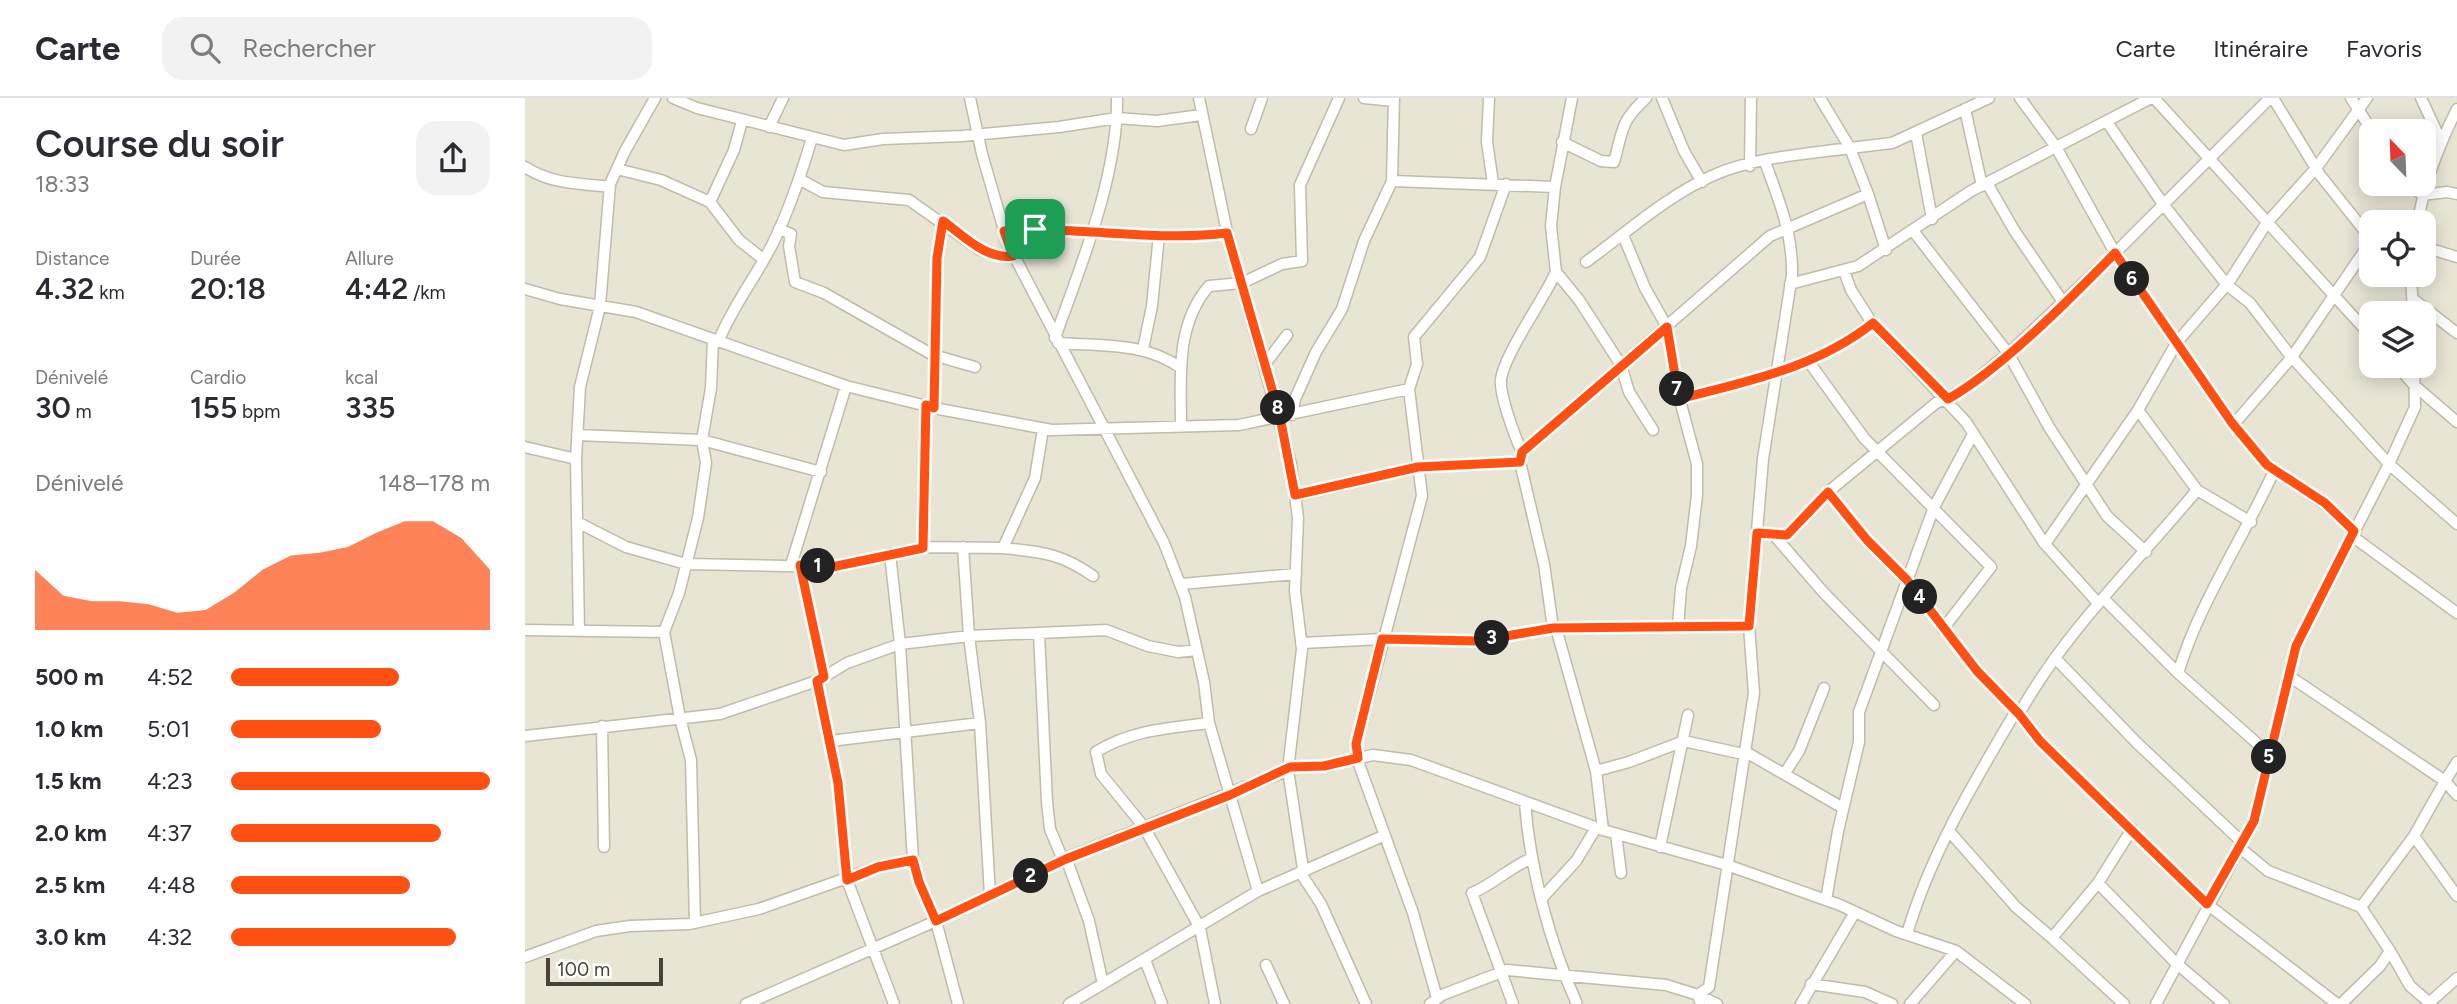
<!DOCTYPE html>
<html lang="fr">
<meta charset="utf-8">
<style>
:root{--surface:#fff;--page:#f2f2f3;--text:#2b2b33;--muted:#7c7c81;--line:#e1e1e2;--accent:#ff5014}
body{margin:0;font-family:Figtree,sans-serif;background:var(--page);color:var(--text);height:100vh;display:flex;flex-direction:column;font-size:26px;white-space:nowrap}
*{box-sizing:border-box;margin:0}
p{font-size:23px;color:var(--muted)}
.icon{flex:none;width:38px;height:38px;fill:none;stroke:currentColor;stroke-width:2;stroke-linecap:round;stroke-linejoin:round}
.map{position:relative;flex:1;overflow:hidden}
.side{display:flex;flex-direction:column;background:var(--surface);width:525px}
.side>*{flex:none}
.needle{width:46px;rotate:337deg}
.tools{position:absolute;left:1834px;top:21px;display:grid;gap:14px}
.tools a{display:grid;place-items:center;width:77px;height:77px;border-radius:14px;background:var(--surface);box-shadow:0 4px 18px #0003;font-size:35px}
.scale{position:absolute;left:21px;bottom:18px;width:117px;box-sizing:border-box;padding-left:7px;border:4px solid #484336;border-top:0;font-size:19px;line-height:24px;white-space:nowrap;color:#484336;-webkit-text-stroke:5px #fff;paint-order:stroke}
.pin{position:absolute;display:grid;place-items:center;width:60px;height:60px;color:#fff;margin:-30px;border-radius:14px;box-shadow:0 4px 10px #0006}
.km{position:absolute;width:35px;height:35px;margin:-18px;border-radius:50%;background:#222;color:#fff;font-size:19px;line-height:35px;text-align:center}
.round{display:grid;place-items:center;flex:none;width:74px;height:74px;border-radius:21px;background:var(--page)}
.headline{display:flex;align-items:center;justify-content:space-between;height:119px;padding:0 35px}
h1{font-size:38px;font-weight:600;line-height:52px}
.stats{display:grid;grid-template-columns:repeat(3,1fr);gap:10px;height:119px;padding:7px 35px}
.stats div{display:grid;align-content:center}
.stats b{font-size:30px;font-weight:600}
.stats small{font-size:19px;font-weight:400}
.stats p{font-size:19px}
.chart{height:196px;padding:14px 35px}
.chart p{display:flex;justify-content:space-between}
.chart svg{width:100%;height:126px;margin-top:7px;fill:var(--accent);opacity:.7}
ul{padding:0 35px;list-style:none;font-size:23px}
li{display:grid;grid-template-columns:112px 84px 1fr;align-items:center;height:52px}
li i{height:18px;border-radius:9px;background:var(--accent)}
header{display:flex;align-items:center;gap:42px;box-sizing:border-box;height:98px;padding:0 35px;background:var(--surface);border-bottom:2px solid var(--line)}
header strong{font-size:33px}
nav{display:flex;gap:38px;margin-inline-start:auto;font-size:24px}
.search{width:490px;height:63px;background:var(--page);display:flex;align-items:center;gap:18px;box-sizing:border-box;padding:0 24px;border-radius:21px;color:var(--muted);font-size:26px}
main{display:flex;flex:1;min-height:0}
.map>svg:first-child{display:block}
.residential{fill:#e9e5d5;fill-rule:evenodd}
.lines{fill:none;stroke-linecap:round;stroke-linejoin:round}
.minor-casing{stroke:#c1bba9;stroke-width:13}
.minor{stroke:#fff;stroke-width:10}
.route-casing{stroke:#fff;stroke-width:14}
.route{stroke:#ff5014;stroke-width:9}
</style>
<header>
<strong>Carte</strong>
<div class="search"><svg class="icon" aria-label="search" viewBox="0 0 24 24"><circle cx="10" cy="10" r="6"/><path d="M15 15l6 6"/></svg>Rechercher</div>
<nav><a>Carte</a><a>Itinéraire</a><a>Favoris</a></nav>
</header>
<main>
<section class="side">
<div class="headline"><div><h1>Course du soir</h1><p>18:33</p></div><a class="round"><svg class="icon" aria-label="share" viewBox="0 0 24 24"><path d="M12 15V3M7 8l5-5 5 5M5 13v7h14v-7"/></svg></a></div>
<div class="stats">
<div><p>Distance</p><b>4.32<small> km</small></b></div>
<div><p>Durée</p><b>20:18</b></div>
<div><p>Allure</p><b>4:42<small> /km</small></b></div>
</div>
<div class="stats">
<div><p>Dénivelé</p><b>30<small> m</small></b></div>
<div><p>Cardio</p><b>155<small> bpm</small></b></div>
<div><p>kcal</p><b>335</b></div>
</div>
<div class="chart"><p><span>Dénivelé</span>148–178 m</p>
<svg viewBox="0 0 160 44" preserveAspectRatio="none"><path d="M0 44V23L10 32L20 34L30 34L40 35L50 38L60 37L70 31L80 23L90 18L100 17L110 15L120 10L130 6L140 6L150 12L160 23V44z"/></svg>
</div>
<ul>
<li><b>500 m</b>4:52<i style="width:65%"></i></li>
<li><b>1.0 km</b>5:01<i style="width:58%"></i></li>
<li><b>1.5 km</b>4:23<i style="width:100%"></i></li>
<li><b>2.0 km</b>4:37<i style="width:81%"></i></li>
<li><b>2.5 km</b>4:48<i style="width:69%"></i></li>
<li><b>3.0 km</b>4:32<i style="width:87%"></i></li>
</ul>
</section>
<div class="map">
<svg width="1932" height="906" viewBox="0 0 1932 906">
<rect width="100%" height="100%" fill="#f4f2e7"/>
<path class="residential" d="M0 0H1932V906H0ZM1846 33H1899V86H1846ZM1846 124H1899V177H1846ZM1846 215H1899V268H1846Z"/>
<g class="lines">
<defs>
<path id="minor" d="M148 0 172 10 319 47 358 41 437 38 534 29 592 20 632 23 676 17
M445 0 457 56 483 146 639 445 660 499 679 584 684 625 733 793
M674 0 702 134 766 366 773 420 770 493 777 551 763 672 778 771
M839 0 869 3
M964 0 962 44 968 85
M1047 0 1030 89 1026 128 1031 174 1054 202 1096 267 1104 294 1128 332
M1137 0 1159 53 1177 84
M1295 0 1325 50 1367 45 1464 0
M1495 0 1531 49 1590 155 1707 325 1742 367 1800 406 1830 433
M1629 0 1846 238
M1748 0 1795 77 1846 141
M1826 0 1847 33
M1896 0 1916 43
M1440 11 1457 88
M217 23 209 52 185 104 214 142 238 161
M1582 24 1638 106 1702 187 1725 205 1764 256 1864 366 1932 426
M244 29 258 0
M726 31 737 0
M1391 35 1407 121
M1037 44 1076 63 1089 64C1098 32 1095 24 1121 0
M1225 68 1226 0
M0 69C28 87 54 85 85 89
M92 71 136 82 185 104
M274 81 298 94 384 102 455 152 481 159 488 158
M867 83 869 0
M1462 85 1489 132 1538 204
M1886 86 1897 97 1922 94 1932 96
M1343 96 1361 152
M1893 124C1899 84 1914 47 1932 11
M254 131 266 136 264 148 270 184 299 195 408 257 450 269
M479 133C554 128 629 144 702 135
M1389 134 1483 255 1524 329 1582 418 1621 454
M1098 137 1120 190 1142 229 1153 295 1172 366V397L1166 448 1156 490 1153 529
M1899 149 1932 159
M1319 173 1326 192 1345 222 1441 324 1519 445 1573 505
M1886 177 1888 215
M1265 186 1333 168 1446 93 1626 0
M0 191 35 201 111 214 321 288 414 311 527 332 714 327 884 291 892 266 889 239 955 159 981 86
M1888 201 1932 235
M530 240C556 167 593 78 592 0
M194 242C208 208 230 180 247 147 264 113 276 77 287 40
M533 245C576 248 619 244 656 270
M618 251 627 208 634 137
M1284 264 1339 340 1466 469 1418 531
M740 266 762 237
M1872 268 1889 287 1932 324
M884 291 897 398 831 646 835 669 888 815 912 900
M1154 301C1223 283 1292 270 1348 224
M409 310 412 160 418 123
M1613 312 1672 392 1726 424
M767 317 770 301 791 254 817 211 839 143 867 83 1030 89
M1708 327 1767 259 1846 143
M656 328C656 280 650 227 684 188L717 185 757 166 777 163 775 87 814 0
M52 337 177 342 296 374
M0 349 51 361
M997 354C990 339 974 296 976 281 980 255 1019 201 1031 174
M1303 394 1342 442 1382 482 1452 573 1494 616 1515 643 1682 806 1812 906
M770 398 893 369 995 364
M52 424 101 449 161 466 307 469 403 449 478 450 510 380 518 331
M1232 434 1262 437 1303 394 1411 305 1439 292 1488 251 1585 160 1745 0
M1248 436 1299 495 1409 607
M1827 438 1932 515
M1520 446 1613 312 1652 244 1704 184 1741 126 1791 70 1842 0
M438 449 444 538 455 625 465 797
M398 450 401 307
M478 450C516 454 536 455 568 478
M365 456 375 546 388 762 394 784 411 823 433 906
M266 467 321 288
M275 467 299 579
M656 486 771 476
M1578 500 1653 575 1745 657
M1028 530 1019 466 995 364 997 354 1245 138 1343 96 1325 50C1282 56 1230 59 1189 77 1143 97 1101 135 1061 164
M1031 530 1071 673 1078 732
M0 532 139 534
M54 533 51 361 55 289 75 208 85 86 100 53 130 0
M514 535 522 704 525 731 538 762
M776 545 857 541 952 543 1028 530 1224 528
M1530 560 1612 645 1717 744
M1653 575C1675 503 1718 441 1749 373
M1764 578 1920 683 1932 664
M292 583 313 685 322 782 369 906
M1494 616C1540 533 1612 465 1672 392
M684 625C645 630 605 632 571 654L576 676 619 729 675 830 690 906
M77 628 79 749
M0 638 195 616 292 583 322 565 375 546 444 538 581 532 623 548 653 554 672 552
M305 643 455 625
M1219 653 1318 710
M765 669 799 668 848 657 886 662 1078 732 1202 767 1315 807 1371 833 1431 853 1500 906
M1071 673 1104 664 1159 643 1218 656
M1260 675 1274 653 1299 590
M1000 705C1005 771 1025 846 1052 906
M1424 733 1491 809 1527 840
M1091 736 1096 775
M1889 738 1932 798
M1135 749 1163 617
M1714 749 1743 773 1836 809 1865 853 1855 868 1816 906
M541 760 564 823 578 886
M775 774 796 806 841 906
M1573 785 1651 865 1699 906
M1017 800 1051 763 1071 730
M1301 802 1313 733 1334 644V614L1409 409 1448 336
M1836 809 1889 738 1920 683 1932 697
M170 825 166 662 155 620 139 534 154 495 173 420 181 365 177 342 186 290 188 241
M1382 836C1405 757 1449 684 1491 613
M1865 853 1885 888 1906 906
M0 859 71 833 105 828 164 826 234 811 353 769 388 762
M620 862 637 906
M741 867 759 906
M1286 886 1340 894 1367 906
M1905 904 1932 880
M221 906 411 823 541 760 763 672
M544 906 733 793 858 738
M905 906 917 897 982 872 1141 887 1173 897 1175 903
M988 906 947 795C969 786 985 769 1007 760
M1192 906 1173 897 1184 889 1229 595 1224 528 1238 361 1267 177C1268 136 1254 102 1240 64
M1276 906 1330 814
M1385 906 1431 853
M1599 906 1527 840 1573 785 1607 731
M1631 906 1729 723 1771 548 1864 366 1890 309 1889 268"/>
</defs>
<use href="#minor" class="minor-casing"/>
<use href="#minor" class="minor"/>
</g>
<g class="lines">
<defs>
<path id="route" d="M418 123C439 138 461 162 488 158L479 133C554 128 629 144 702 135L755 319 770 397 893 369 995 364 997 354 1142 229 1154 301C1223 283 1291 270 1348 225L1423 301C1475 272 1547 199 1590 155L1707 325 1742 367 1800 405 1829 433 1771 548 1729 723 1682 806 1515 643 1494 616 1452 573 1382 482 1342 442 1303 394 1262 437 1232 435 1224 528 1028 530 952 543 857 541 831 646 833 660 799 668 765 669 705 697 541 761 411 823 394 784 388 762 353 769 322 782 313 685 292 583 299 579 275 467 307 469 398 450 401 307 409 310 412 160Z"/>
</defs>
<use href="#route" class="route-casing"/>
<use href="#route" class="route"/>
</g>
</svg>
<div class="tools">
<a><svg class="needle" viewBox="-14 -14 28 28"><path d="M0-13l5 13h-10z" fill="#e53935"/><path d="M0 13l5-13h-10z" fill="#7c7c81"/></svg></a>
<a><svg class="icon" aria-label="locate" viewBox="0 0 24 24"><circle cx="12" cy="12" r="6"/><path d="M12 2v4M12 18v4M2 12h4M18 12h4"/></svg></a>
<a><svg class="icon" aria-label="layers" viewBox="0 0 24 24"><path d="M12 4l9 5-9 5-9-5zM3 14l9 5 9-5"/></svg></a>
</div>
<div class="scale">100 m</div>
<div class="pin" style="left:510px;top:131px;background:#1e9e55"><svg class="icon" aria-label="arrive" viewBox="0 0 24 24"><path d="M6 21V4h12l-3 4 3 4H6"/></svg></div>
<b class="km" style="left:293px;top:468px">1</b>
<b class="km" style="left:506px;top:778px">2</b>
<b class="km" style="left:967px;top:540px">3</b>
<b class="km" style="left:1395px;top:499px">4</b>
<b class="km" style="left:1744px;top:659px">5</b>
<b class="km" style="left:1607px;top:181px">6</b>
<b class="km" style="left:1152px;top:291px">7</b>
<b class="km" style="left:753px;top:310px">8</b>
</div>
</main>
